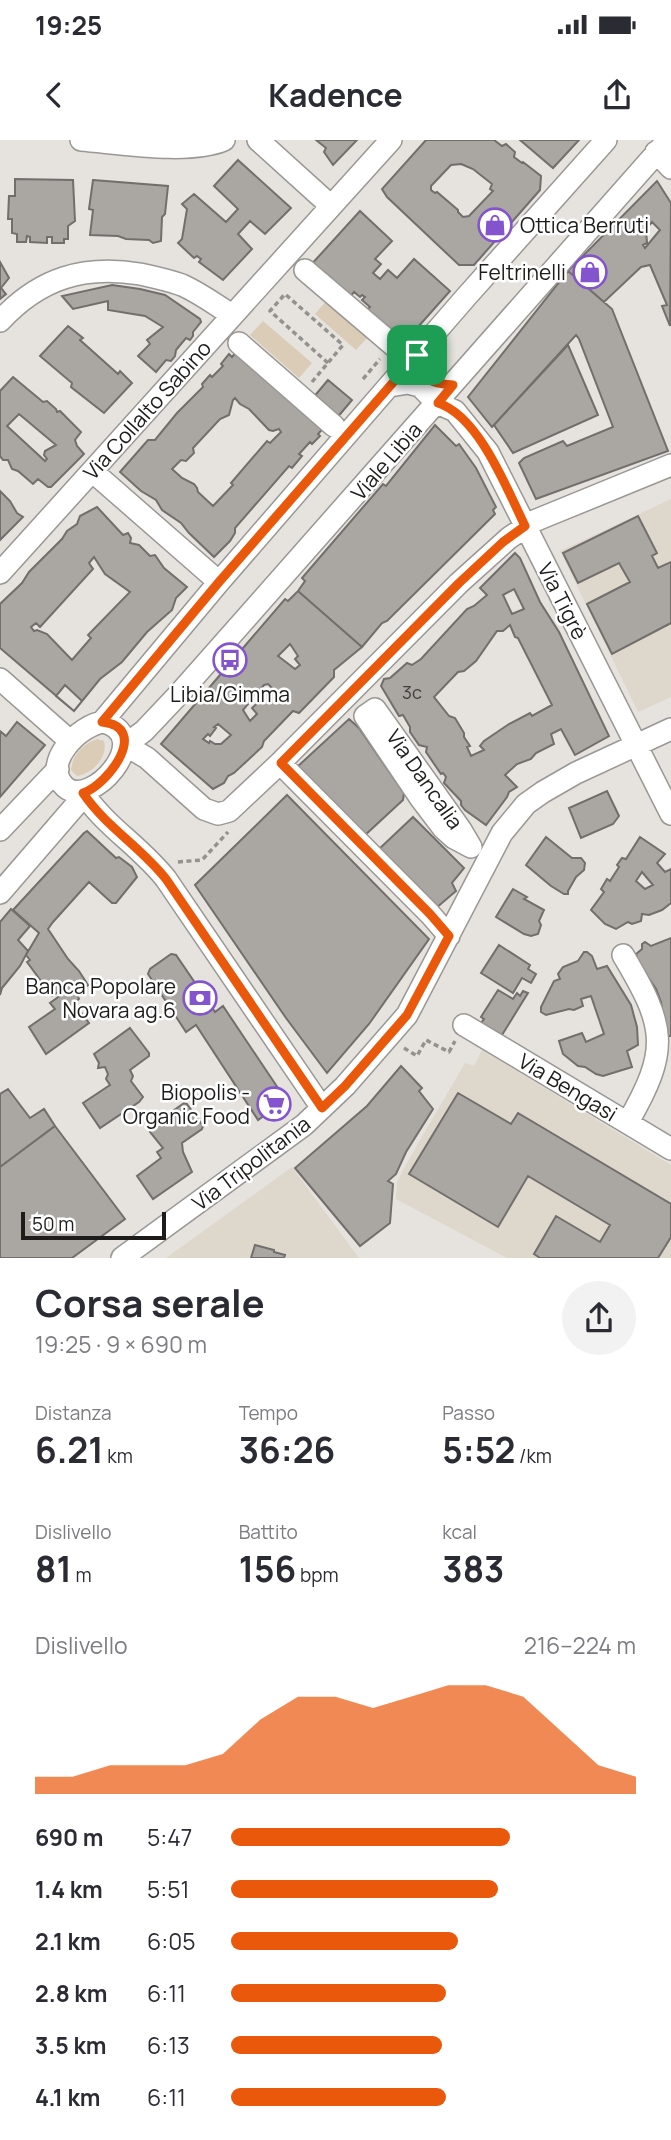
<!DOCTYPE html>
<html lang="it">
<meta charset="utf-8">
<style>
:root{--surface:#fff;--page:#f2f2f3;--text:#2b2b33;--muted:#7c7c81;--accent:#ea580c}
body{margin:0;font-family:Manrope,sans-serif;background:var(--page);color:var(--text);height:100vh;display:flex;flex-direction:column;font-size:26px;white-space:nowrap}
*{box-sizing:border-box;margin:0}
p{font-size:23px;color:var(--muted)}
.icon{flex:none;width:38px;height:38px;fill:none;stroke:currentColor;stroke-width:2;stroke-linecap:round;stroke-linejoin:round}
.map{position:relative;height:1118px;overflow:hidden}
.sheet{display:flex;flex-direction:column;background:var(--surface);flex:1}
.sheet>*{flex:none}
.scale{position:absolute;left:21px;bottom:18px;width:145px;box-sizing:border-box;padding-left:7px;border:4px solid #1d1c1b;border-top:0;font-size:19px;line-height:24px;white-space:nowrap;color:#1d1c1b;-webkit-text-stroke:5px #fff;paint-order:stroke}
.pin{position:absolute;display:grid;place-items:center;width:60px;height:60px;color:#fff;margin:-30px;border-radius:14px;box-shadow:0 4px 10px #0006}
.round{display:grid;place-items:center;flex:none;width:74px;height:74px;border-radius:37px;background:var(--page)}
.headline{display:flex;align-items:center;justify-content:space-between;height:119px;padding:0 35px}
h1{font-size:38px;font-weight:700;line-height:52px}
.metrics{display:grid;grid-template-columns:repeat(3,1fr);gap:10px;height:119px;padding:7px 35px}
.metrics div{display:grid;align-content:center}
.metrics b{font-size:35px;font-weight:700}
.metrics small{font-size:19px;font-weight:400}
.metrics p{font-size:19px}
.chart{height:196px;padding:14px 35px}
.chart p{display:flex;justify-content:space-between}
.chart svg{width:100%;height:126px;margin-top:7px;fill:var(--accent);opacity:.7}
ul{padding:0 35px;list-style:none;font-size:23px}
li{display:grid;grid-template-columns:112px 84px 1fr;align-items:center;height:52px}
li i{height:18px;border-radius:9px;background:var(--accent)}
.status{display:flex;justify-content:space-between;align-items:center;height:49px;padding:0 35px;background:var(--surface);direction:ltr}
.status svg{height:19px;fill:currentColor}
header{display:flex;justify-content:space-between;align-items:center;height:91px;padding:0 35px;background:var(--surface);font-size:32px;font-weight:700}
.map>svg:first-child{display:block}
.built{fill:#ded7cc}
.green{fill:#daccb6}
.building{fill:#aaa7a3;stroke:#716e6b;stroke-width:2;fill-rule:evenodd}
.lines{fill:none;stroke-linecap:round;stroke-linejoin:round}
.minor-casing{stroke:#9a9794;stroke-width:24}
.path{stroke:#94928f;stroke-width:3.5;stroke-dasharray:5 3.5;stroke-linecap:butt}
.minor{stroke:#fff;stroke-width:21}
.route-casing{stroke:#fff;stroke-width:14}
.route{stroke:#ea580c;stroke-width:9}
.labels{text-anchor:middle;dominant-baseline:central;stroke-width:5;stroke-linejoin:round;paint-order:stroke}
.number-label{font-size:18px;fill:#403f3d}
.poi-label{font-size:21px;fill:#1d1c1b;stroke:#fff;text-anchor:end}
.street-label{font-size:21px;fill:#1d1c1b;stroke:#fff}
</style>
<div class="status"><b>19:25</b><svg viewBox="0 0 49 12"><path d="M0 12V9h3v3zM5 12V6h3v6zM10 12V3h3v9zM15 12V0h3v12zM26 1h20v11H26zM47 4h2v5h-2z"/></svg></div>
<header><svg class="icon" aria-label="back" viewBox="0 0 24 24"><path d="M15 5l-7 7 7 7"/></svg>Kadence<svg class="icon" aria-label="share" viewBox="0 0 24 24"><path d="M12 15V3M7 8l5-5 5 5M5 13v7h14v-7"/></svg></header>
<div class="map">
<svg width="671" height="1118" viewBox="0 0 671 1118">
<rect width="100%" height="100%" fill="#e6e3df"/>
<path class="built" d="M671 359V557L638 572 560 411Z
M482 910 671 1025V1118H507L396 1059 397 1042 405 1026 465 923 474 926Z
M292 1027 359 1118H166Z"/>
<path class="green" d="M327 160 368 197 356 210 315 174Z
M263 181 312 223 299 238 250 195Z
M97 599 104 601C108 618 93 633 77 636L71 630C73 614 82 605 97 599Z"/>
<path class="building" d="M316 0H357L333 25 324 12 326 8Z
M426 0H494L502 6 506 4 515 12 514 17 522 23 523 22 541 36 540 50 474 125H459L387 57 382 49ZM461 24 473 29 492 44 490 49 493 51 469 76 463 77 458 72V70L437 52 435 53 431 50V46L451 25Z
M520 0H579L553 28Z
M238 20 291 68 265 94 250 81 238 94 252 109 223 140 199 122 201 119 197 116 194 118 178 103 182 99 187 69 182 64 194 54 226 82 238 69 214 46Z
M15 39 73 40 75 81 68 86V99H64V103H52V97H47V103L30 102V97L27 96 26 102H17V94L12 93V79H8L9 56H15Z
M93 40 168 46 165 74 162 77 161 101 153 103 149 100 126 99 118 96 90 95 93 70 89 69Z
M657 41 671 63 670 186 662 166 667 165 650 125 641 127 604 162 568 131ZM652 82 660 90 645 108 643 105 647 103 646 89Z
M360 71 392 101 375 119 381 124 373 133 380 139 388 130 397 138 414 119 450 151 401 206 364 173 370 167 362 160 365 157 362 155 360 157 354 152 347 161 309 127Z
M0 122 9 138 1 148 6 154 0 159Z
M568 131 612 169 668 311 536 359 519 323 524 318 563 301 567 306 613 287 579 199 576 195 492 287 468 257Z
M112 145 140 149 165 155 200 179 201 182 193 192V196L190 200 186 198 176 210 175 216 171 221 166 220 156 232 138 216 150 204 147 200 163 187 145 176 108 170V161L73 169 62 156Z
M68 186 83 198 80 200 118 234 120 231 132 243 104 273 71 247 72 243 40 216Z
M568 205 598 275 513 313 494 285Z
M239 209 326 285 318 294 320 296 312 304 310 302 299 314 302 316 292 328 289 326 235 388V393L230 401 214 417 189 393 181 383 162 370 156 360 141 351 120 332 148 300H155L177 273 203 247 202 244 210 235 212 237 223 226 221 224 229 214 232 217ZM235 258 240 264 249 269 269 290 273 291 279 289 281 292 270 303 267 301 231 343 233 345 213 366 198 352 197 348 194 344 182 338 172 329 181 320 186 321 194 313 193 308 220 279 229 275 233 260Z
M13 237 43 262 47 261 56 269 57 272 60 271 81 292 75 300 77 306 84 314 51 347H48L38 339 33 344 18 331 12 329 8 320H3L0 316V251ZM19 274 56 305 45 311 44 315 47 319 45 321 7 286Z
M328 240 352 260 336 279 312 259Z
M435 285 456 306 459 304 476 328 496 367 493 370 495 374 387 481 382 483 362 507 298 451 305 441 302 438 383 344 386 346Z
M0 351 10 361 17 373 23 377 0 400Z
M97 367 123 395 128 393 131 398 130 403 139 405 150 416 155 415 164 428 187 447 176 458 172 470 147 492 122 522 100 539 74 571 0 508V464L22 443 29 432 62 399 67 391 77 384 80 376ZM94 417 105 434 130 452 88 495 91 498 72 520 47 494 37 490 34 491 31 487 36 483 40 487 93 429 89 423Z
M638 376 657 413 652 416 658 428 671 422V483L612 514 587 464 630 442 619 423 578 443 563 413Z
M515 413 520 418 540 462 559 492 609 596 575 615 561 589 551 594 554 604 536 613 531 619 517 624 505 635 517 647 509 652 507 657 486 685 465 670 461 665V661L444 643 446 637 443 633 441 634 426 612 427 607 419 605 410 592V587L403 575 399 576 381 546 384 539 390 538 407 523 412 525 421 519 467 469 474 466 487 455 480 448ZM514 449 524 469 512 474 503 455ZM510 485 515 497 518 498 552 565 532 576 530 573 509 584 484 601 480 606 484 610 471 616 467 607 470 606 464 597V593L455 578 449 576 434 557 458 532 464 531 476 521 497 491H503Z
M298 451 362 507 334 530V537L299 573 293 571 264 601 262 607 234 633 228 636 224 643 213 649 161 604 285 459 288 461ZM290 504 298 516 295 519 300 525 295 529 278 516ZM268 544 273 549 252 568 257 574 250 581 243 570 264 545ZM218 584 231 595 221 604H215L210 601 209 603 203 599 208 594 210 596 216 588 214 587Z
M65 545 82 561 74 571 56 556Z
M349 579 359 588 404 653 403 660 364 696 296 628Z
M17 582 45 605 0 657V591L6 596Z
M607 651 619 676 613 684 581 698 569 668Z
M287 655 429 799 369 884 327 933 286 878 195 745Z
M413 677 464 728 452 743 456 751 435 769 378 710Z
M87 691 116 718 119 717 132 727 137 737 116 763H112L89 742 53 782 48 789 68 819 79 831 88 845 77 854 79 859 74 863 89 883 46 914 29 887 55 869 50 863 61 855 60 851 52 856 27 822 30 820 26 815 39 793 13 770 84 693Z
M546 697 572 718H581L585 723 584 730 576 737 568 751V754H564L551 746 526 725Z
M640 697 665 714 657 723 665 732 671 729V763L662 770 649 775 642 774 641 781 632 784 628 782 616 789 605 784 591 770 604 752 601 749 607 739 610 741 619 727 617 725 622 718 626 719ZM642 732 653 745 645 749 636 741Z
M513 749 527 757 524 759 544 770 539 781 541 785 538 794 531 796 524 794 496 777Z
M11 769 30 786 18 800 28 811 20 826 2 848 0 855V782Z
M671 798V896H669L665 892 661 862 656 849 638 822 636 814 642 809V804L645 802 651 806Z
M499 805 530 825 528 829 536 834 531 843 522 838 513 853 481 833Z
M584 812H587L592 816 597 829 607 826 631 865 637 887 638 905 627 911 632 927 603 936 596 934 585 927 578 926 563 914 559 901 582 893 586 902 604 894 591 856 581 859 583 866 574 870 569 869 546 875 541 872V867L554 841 560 839 558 834 563 827 578 821Z
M171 814 176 815 215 872 223 866 286 960 258 980 196 885 186 892 148 834 150 829Z
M498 850 513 859 517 853 520 856 523 851 528 853 502 895 481 883 484 879 481 877Z
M130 888 149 913V916L130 930 133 936 131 941 143 957 139 962 100 988 83 963 110 945 106 939 108 934 105 927 98 928 99 923 94 914Z
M401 926 422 948 419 951 433 969 406 1012 396 1034 388 1041 393 1044 390 1083 360 1106 295 1028 367 966Z
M8 949 30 978 44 969 55 986 0 1027V954Z
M458 953 511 984 518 973 671 1064V1097L658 1118H540L534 1114 556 1076 600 1102 610 1085 528 1036 498 1087 409 1034Z
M184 963 187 964 203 986 202 989 182 1003 183 1012 192 1032 153 1059 137 1036 161 1018 157 1012 163 1008 150 992V987Z
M55 986 125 1079 72 1118H0V1027Z
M255 1105 274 1110V1112L285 1115 284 1118H251Z"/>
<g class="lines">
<defs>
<path id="minor" d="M81 0C119 3 190 15 224 0
M258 0 331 66
M656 12 671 28
M305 130 400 211
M0 181C40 138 83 125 140 134 154 137 168 140 182 145 200 153 216 165 232 175
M239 203 334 286
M390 246 408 243 420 246 437 263 455 271 488 312 671 674
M92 331 219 442
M0 433 391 0
M0 539 70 601
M375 569 461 690 471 707 454 698 443 688 421 659 365 576Z
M102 582 219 442 466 157 606 0
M104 582C156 597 91 670 65 647 40 624 80 584 104 582Z
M125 605 144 591 179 554 668 0
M125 605 147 618 204 669 218 674 229 671 280 623 459 443 509 398 534 381 671 325
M280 623 430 774 449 796
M83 653C106 687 141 707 166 739L322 968
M0 690 58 629
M0 753 75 666 83 653
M623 815C666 887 670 909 628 982
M464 885 671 1009
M122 1118 304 985 345 946 407 875 502 693 526 664 543 652 576 633 671 589"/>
</defs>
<use href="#minor" class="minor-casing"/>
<path class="path" d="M363 239 380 219
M312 242 343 205 285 154 270 171 328 223
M178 722 202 720 228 692
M404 908 417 916 426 900 449 912 455 901"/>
<use href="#minor" class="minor"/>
</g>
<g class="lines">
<defs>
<path id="route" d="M417 215C423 240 427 243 453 245L438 263C479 276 507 349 525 386L503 402 459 443 281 623 430 774 449 796 407 875 345 946 322 968 166 739C141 707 106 687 83 653 108 645 151 587 102 582L219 442Z"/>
</defs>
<use href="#route" class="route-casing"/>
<use href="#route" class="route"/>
</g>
<defs>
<symbol id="shop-ring" viewBox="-11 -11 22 22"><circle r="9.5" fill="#fff" stroke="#8354cd" stroke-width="1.5"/><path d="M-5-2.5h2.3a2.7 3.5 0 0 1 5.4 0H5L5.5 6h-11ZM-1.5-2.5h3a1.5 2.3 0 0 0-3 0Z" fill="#8354cd"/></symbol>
<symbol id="bus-ring" viewBox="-11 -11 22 22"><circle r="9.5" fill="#fff" stroke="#8354cd" stroke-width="1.5"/><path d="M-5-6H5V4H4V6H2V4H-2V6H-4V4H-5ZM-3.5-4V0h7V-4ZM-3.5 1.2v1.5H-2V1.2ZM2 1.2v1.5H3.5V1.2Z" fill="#8354cd"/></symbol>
<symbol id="bank-ring" viewBox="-11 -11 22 22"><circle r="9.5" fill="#fff" stroke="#8354cd" stroke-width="1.5"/><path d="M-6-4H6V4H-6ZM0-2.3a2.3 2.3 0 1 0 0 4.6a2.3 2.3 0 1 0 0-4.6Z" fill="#8354cd"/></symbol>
<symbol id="supermarket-ring" viewBox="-11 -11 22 22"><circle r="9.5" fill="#fff" stroke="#8354cd" stroke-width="1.5"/><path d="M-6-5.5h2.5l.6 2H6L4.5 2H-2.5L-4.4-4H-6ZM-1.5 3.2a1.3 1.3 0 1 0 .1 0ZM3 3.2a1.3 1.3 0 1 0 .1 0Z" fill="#8354cd"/></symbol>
</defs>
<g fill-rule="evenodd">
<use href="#shop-ring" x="476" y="66" width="38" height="38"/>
<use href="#shop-ring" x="571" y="113" width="38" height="38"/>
<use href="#bus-ring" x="211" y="501" width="38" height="38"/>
<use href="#bank-ring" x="181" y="839" width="38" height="38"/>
<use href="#supermarket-ring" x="255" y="945" width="38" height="38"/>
</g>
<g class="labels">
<g class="number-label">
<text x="412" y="552">3c</text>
</g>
<g class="poi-label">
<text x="520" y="85" text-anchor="start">Ottica Berruti</text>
<text x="566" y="132">Feltrinelli</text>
<text x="230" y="554" text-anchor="middle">Libia/Gimma</text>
<text x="176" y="846">Banca Popolare<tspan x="176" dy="24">Novara ag.6</tspan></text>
<text x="250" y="952">Biopolis -<tspan x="250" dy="24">Organic Food</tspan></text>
</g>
<g class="street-label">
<text transform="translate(147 270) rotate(-48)">Via Collalto Sabino</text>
<text transform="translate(386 321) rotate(-49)">Viale Libia</text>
<text transform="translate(563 461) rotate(63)">Via Tigrè</text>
<text transform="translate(425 639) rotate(55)">Via Dancalia</text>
<text transform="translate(568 947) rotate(31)">Via Bengasi</text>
<text transform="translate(251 1023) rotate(-37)">Via Tripolitania</text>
</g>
</g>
</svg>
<div class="scale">50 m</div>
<div class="pin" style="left:417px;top:215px;background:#1e9e55"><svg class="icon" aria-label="arrive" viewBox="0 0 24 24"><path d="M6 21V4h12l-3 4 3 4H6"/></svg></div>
</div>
<section class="sheet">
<div class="headline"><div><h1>Corsa serale</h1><p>19:25 · 9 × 690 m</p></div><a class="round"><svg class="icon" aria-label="share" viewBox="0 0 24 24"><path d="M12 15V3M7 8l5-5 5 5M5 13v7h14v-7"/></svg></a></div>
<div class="metrics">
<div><p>Distanza</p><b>6.21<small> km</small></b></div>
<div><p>Tempo</p><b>36:26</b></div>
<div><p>Passo</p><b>5:52<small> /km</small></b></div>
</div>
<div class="metrics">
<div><p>Dislivello</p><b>81<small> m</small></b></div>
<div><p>Battito</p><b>156<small> bpm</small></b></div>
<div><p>kcal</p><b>383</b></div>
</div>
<div class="chart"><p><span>Dislivello</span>216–224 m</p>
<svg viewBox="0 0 160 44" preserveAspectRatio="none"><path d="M0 44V38L10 38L20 34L30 34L40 34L50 30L60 18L70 10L80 10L90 14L100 10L110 6L120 6L130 10L140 22L150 34L160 38V44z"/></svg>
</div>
<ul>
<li><b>690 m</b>5:47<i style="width:69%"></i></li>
<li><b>1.4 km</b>5:51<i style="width:66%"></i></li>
<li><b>2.1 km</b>6:05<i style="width:56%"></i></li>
<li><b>2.8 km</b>6:11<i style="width:53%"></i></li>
<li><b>3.5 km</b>6:13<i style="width:52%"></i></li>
<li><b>4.1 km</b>6:11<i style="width:53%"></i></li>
</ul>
</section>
